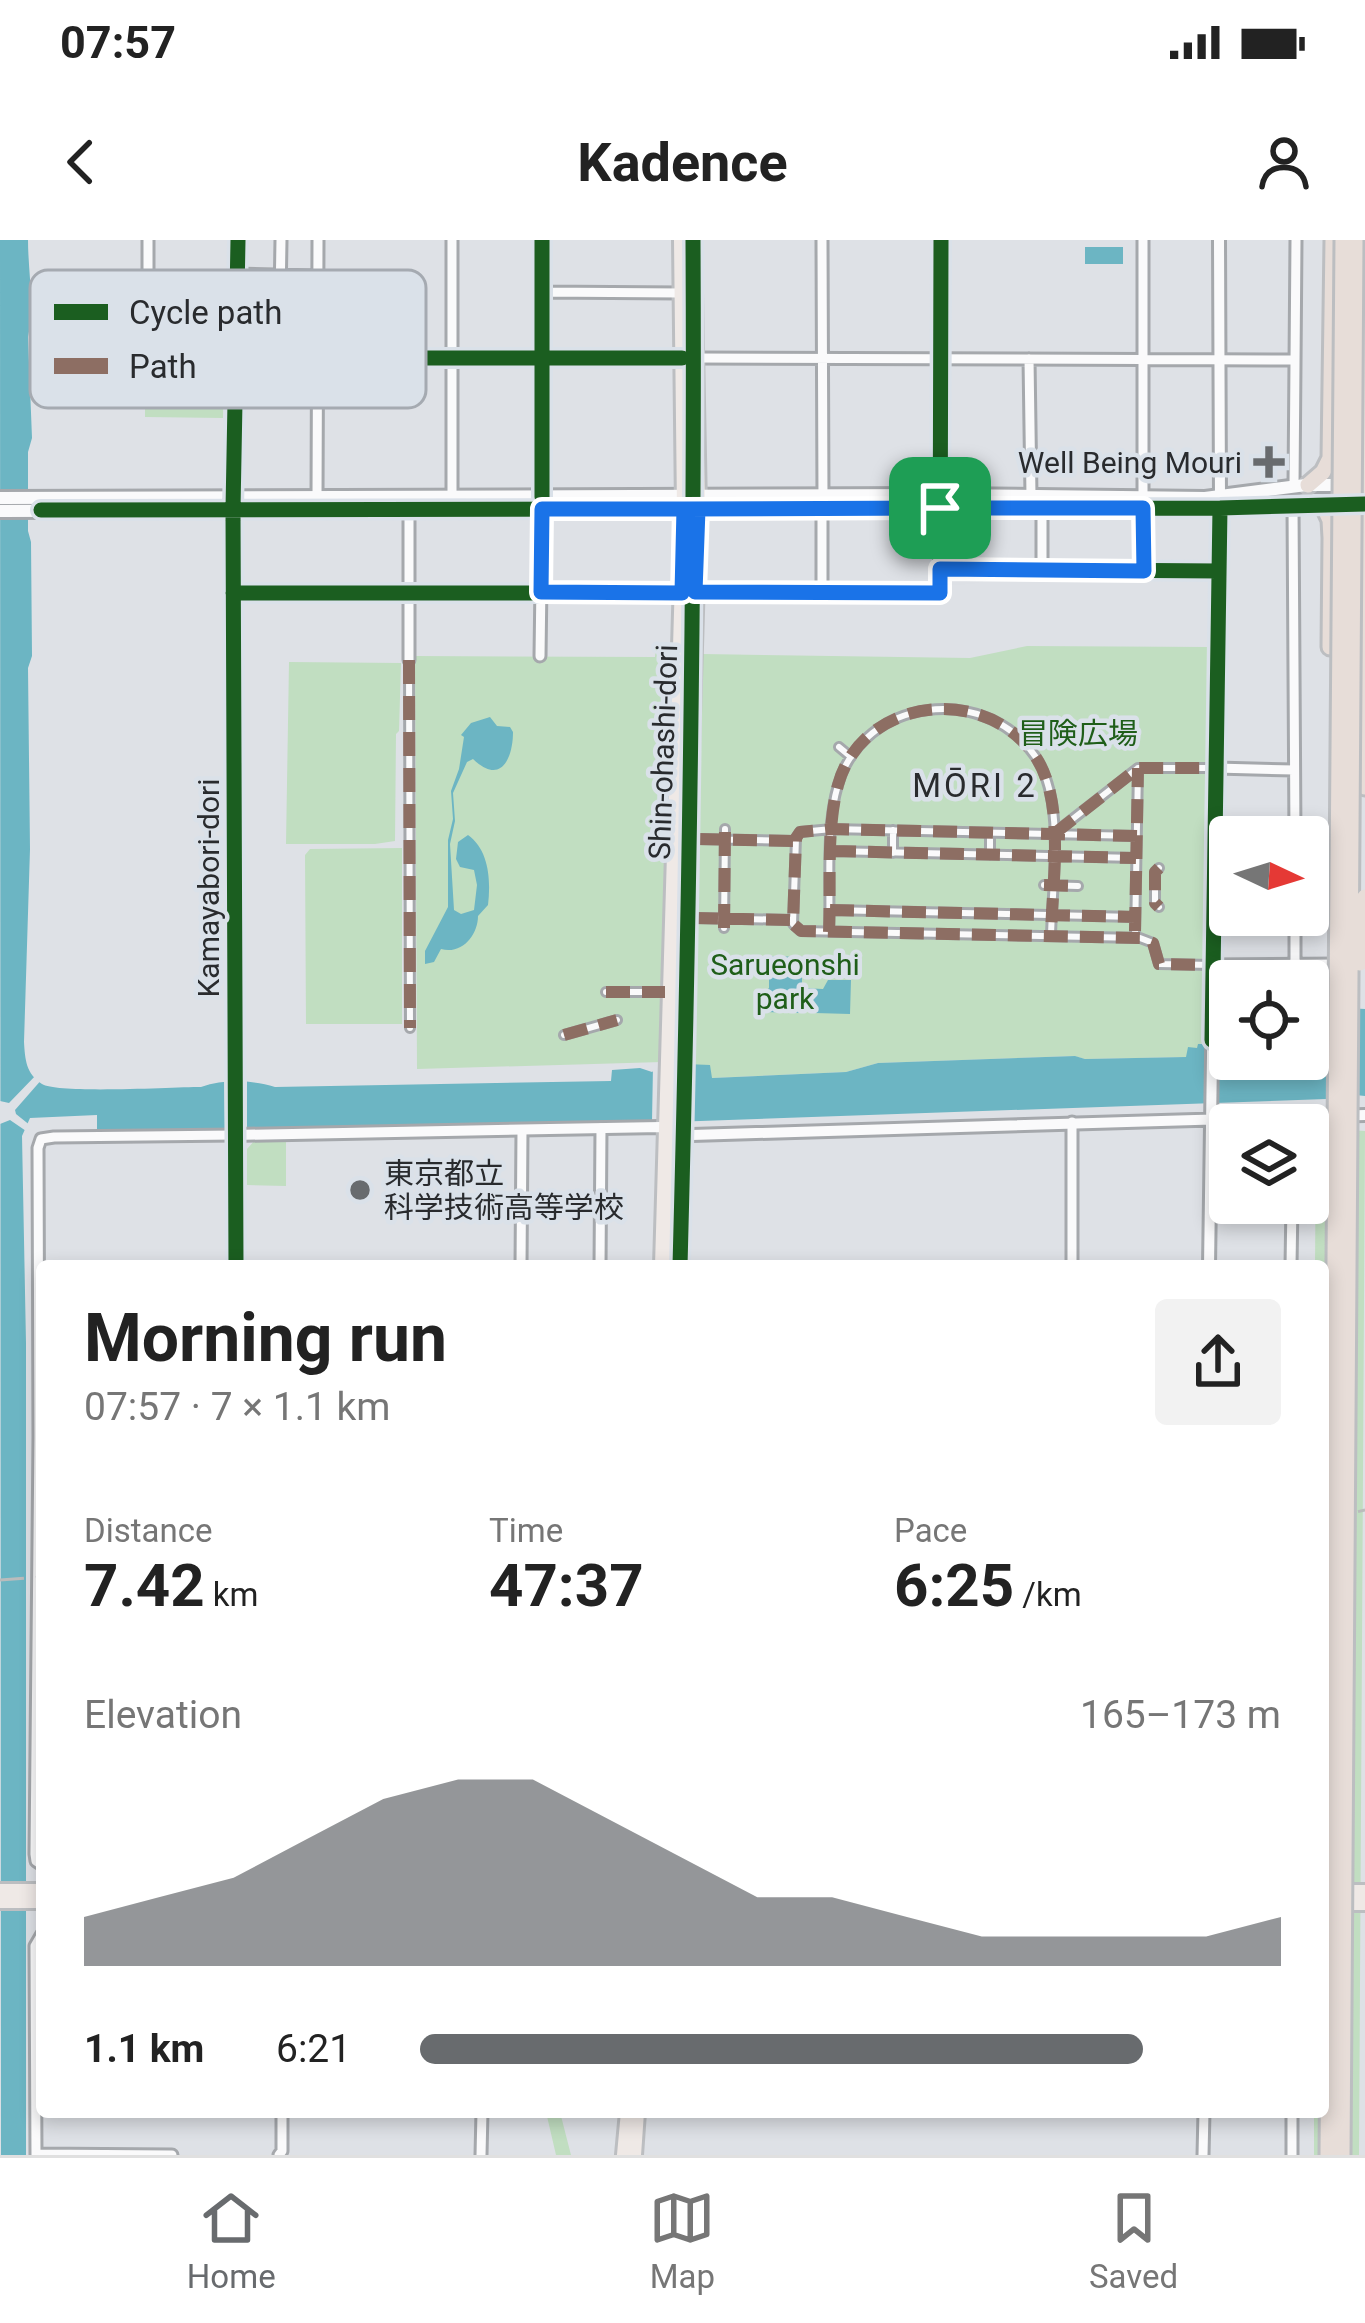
<!DOCTYPE html>
<meta charset="utf-8">
<style>
:root{--surface:#fff;--page:#f2f2f2;--text:#222;--muted:#767676;--line:#e0e0e0;--accent:#686b6e}
body{margin:0;font-family:Roboto,"Noto Sans JP",sans-serif;background:var(--page);color:var(--text);height:100vh;display:flex;flex-direction:column;font-size:45px;white-space:nowrap}
*{box-sizing:border-box;margin:0}
p{font-size:39px;color:var(--muted)}
.icon{flex:none;width:66px;height:66px;fill:none;stroke:currentColor;stroke-width:2;stroke-linecap:round;stroke-linejoin:round}
.map{position:relative;flex:1;overflow:hidden}
.panel{position:absolute;left:36px;top:1020px;width:1293px;height:858px;display:flex;flex-direction:column;background:var(--surface);border-radius:12px;box-shadow:0 6px 18px #0003}
.panel>*{flex:none}
.needle{width:78px;rotate:94deg}
.buttons{position:absolute;left:1209px;top:576px;display:grid;gap:24px}
.buttons a{display:grid;place-items:center;width:120px;height:120px;border-radius:12px;background:var(--surface);box-shadow:0 6px 18px #0003;font-size:60px}
.pin{position:absolute;display:grid;place-items:center;width:102px;height:102px;color:#fff;margin:-51px;border-radius:24px;box-shadow:0 6px 18px #0006}
.round{display:grid;place-items:center;flex:none;width:126px;height:126px;border-radius:12px;background:var(--page)}
.summary{display:flex;align-items:center;justify-content:space-between;height:204px;padding:0 48px}
h1{font-size:66px;font-weight:700;line-height:90px}
.figures{display:grid;grid-template-columns:repeat(3,1fr);gap:18px;height:204px;padding:12px 48px}
.figures div{display:grid;align-content:center}
.figures b{font-size:60px;font-weight:700}
.figures small{font-size:33px;font-weight:400}
.figures p{font-size:33px}
.chart{height:336px;padding:24px 48px}
.chart p{display:flex;justify-content:space-between}
.chart svg{width:100%;height:216px;margin-top:12px;fill:var(--accent);opacity:.7}
ul{padding:0 48px;list-style:none;font-size:39px}
li{display:grid;grid-template-columns:192px 144px 1fr;align-items:center;height:90px}
li i{height:30px;border-radius:15px;background:var(--accent)}
.status{display:flex;justify-content:space-between;align-items:center;height:84px;padding:0 60px;background:var(--surface);direction:ltr}
.status svg{height:33px;fill:currentColor}
header{display:flex;justify-content:space-between;align-items:center;height:156px;padding:0 48px;background:var(--surface);font-size:54px;font-weight:700}
.tab-bar{display:flex;justify-content:space-around;align-items:center;height:168px;border-top:3px solid var(--line);background:var(--surface);font-size:33px;color:var(--muted)}
.tab-bar a{display:grid;justify-items:center;gap:6px}
.tab-bar .selected{color:var(--accent)}
.map>svg:first-child{display:block}
.green{fill:#c1dec1}
.water{fill:#6cb5c3}
.pier{fill:#dee1e6}
.lines{fill:none;stroke-linecap:round;stroke-linejoin:round}
.pedestrian-casing{stroke:#a5a8ac;stroke-width:12}
.minor-casing{stroke:#a5a8ac;stroke-width:15}
.tertiary-casing{stroke:#a5a8ac;stroke-width:16}
.secondary-casing{stroke:#a5a8ac;stroke-width:18}
.primary-casing{stroke:#bcbec1;stroke-width:20}
.motorway-casing{stroke:#bcbec1;stroke-width:21}
.pedestrian{stroke:#fafafb;stroke-width:6}
.minor{stroke:#fafafb;stroke-width:9}
.tertiary{stroke:#fafafb;stroke-width:10}
.secondary{stroke:#fafafb;stroke-width:12}
.primary{stroke:#efe9e6;stroke-width:14}
.motorway{stroke:#e7ddd8;stroke-width:15}
.rail{stroke:#babcbc;stroke-width:3;stroke-dasharray:24 12;stroke-linecap:butt}
.motorway-bridge-casing{stroke:#bcbec1;stroke-width:21;stroke-linecap:butt}
.motorway-bridge{stroke:#e7ddd8;stroke-width:15}
.quiet{stroke:#8d6e63;stroke-width:12;stroke-dasharray:24 12;stroke-linecap:butt}
.cycleway-casing{stroke:#dae1e9;stroke-width:22}
.cycleway{stroke:#1b5e20;stroke-width:15}
.route-casing{stroke:#fff;stroke-width:24}
.route{stroke:#1a73e8;stroke-width:15}
.poi-dot{fill:#686b6e;stroke:#dae1e9;stroke-width:4.5}
.labels{text-anchor:middle;dominant-baseline:central;stroke-width:9;stroke-linejoin:round;paint-order:stroke}
.poi-label{font-size:30px;fill:#292b2e;stroke:#dae1e9;text-anchor:end}
.park-label{font-size:30px;fill:#1f5e19;stroke:#dae1e9}
.street-label{font-size:30px;fill:#292b2e;stroke:#dae1e9}
.neighbourhood-label{font-size:33px;letter-spacing:3px;fill:#292b2e;stroke:#dae1e9}
.key{fill:#dae1e9;stroke:#a5aab1;stroke-width:3}
.key-label{font-size:33px;fill:#292b2e}
</style>
<div class="status"><b>07:57</b><svg viewBox="0 0 49 12"><path d="M0 12V9h3v3zM5 12V6h3v6zM10 12V3h3v9zM15 12V0h3v12zM26 1h20v11H26zM47 4h2v5h-2z"/></svg></div>
<header><svg class="icon" aria-label="back" viewBox="0 0 24 24"><path d="M15 5l-7 7 7 7"/></svg>Kadence<svg class="icon" aria-label="person" viewBox="0 0 24 24"><circle cx="12" cy="8" r="4"/><path d="M4 21q1-7 8-7t8 7"/></svg></header>
<div class="map">
<svg width="1365" height="1915" viewBox="0 0 1365 1915">
<rect width="100%" height="100%" fill="#dee1e6"/>
<path class="green" d="M224 125 223 178 145 177V126Z
M656 406H672L666 702 660 781H663L662 822 417 829 415 416 655 417Z
M1027 406 1209 407 1204 803 1199 804 1198 808 1187 817 1085 819 1074 816 878 823 846 832 711 838 690 825 702 414 970 418Z
M289 422 401 423 399 491 396 494 395 601 375 604H286Z
M402 608V784H306L305 615 310 609Z
M1316 888 1365 891 1359 1915H1314V1872H1323V1026H1315Z
M257 898 286 901V946L247 945V909Z
M546 1872H560L571 1915H556Z"/>
<path class="water" d="M0 0H28C28 32 35 66 28 97L32 198 28 212V291L31 302 32 416 28 428 30 609 24 802C25 819 26 834 42 844 58 854 173 847 201 847 225 839 252 840 275 847L611 841 612 830 640 828 652 832C666 821 692 825 710 825L712 838 846 832 878 823 1075 816 1085 819 1186 817 1188 807 1197 808 1198 804 1230 803V819H1308V807C1323 796 1326 785 1328 767L1365 769V856L1327 852 1326 859 530 887 97 892V875L30 878 22 896 26 1103V1915H1Z
M1085 7H1123V24H1085Z
M490 477 497 486 510 487 513 492C513 518 501 546 473 519L467 522 453 553 455 581 450 604 454 670 461 674 474 670 477 645 474 630 460 627 456 619 458 602 468 595C489 610 491 640 488 665L478 676C478 695 462 715 441 709L434 722 425 724V711L448 667V600L453 579 451 551 459 529 464 497 461 495 471 483Z
M766 716 810 717V731L802 736V748L823 749 828 740H851L850 774 815 773 812 768H802L799 773 764 772 765 752 769 748V738L765 733Z"/>
<path class="pier" d="M693 825 691 880 652 881 653 826Z
M38 833 43 838 15 870 16 874 31 886 29 893 10 880 0 884V861L9 863Z
M224 836H247V888L225 889Z"/>
<g class="lines">
<defs>
<path id="pedestrian" d="M409 420 410 788
M839 507 851 517
M1056 592 1138 528H1216
M1137 596 832 589 800 592 796 598 793 684 801 691 1140 698 1153 703 1159 724 1213 725
M697 599 796 601
M832 611 1136 618
M893 613V590
M990 615V593
M1159 628 1155 632V663L1159 667
M1044 645 1078 646
M830 670 1135 677
M694 678 793 680
M724 688 725 589
M829 691C831 646 825 588 838 545 863 457 985 443 1035 516 1066 561 1052 643 1051 696
M1135 697 1138 528
M606 752H665
M564 795 617 780"/>
<path id="minor" d="M542 0V257
M822 0 823 257
M237 34 318 36
M542 52 681 53
M67 118H682
M148 118V0
M696 118 1295 120
M279 119 281 0
M1029 119 1031 256
M1294 246 1296 0
M1143 257V0
M317 258 318 0
M452 258V0
M1293 266 1295 597
M1042 268V330
M1143 268 1144 331
M409 269V420
M940 329 1219 331
M696 352 940 353 942 255
M233 353H682
M822 353V269
M540 416 542 269
M1216 528 1294 530
M1213 725 1342 724
M1295 741V675
M1212 787 1230 786
M521 1026 522 890
M600 1026 601 888
M1072 1026V882
M1291 1026 1292 963
M42 1625 36 1621 35 1614 39 1197 38 908 41 899 54 897 235 895
M1292 1872V1915
M36 1914 172 1915
M36 1915 35 1706 42 1694
M279 1915 282 1911V1872
M481 1915 482 1872
M1203 1915 1204 1872"/>
<path id="tertiary" d="M941 0 942 255
M235 895 661 887 679 895H692L1365 875
M236 1026 233 270 238 0
M1209 1026 1220 257 1219 0"/>
<path id="secondary" d="M0 258 942 255 1205 258 1306 245H1348
M0 271 1220 268 1349 264"/>
<path id="primary" d="M662 1026 684 270 681 0
M676 1026 698 269 693 0
M0 1651H42
M1334 1652H1365
M0 1661H42
M1334 1663H1365
M624 1915 628 1872
M634 1915 637 1872"/>
<path id="motorway" d="M1365 0V238
M1361 244 1362 289
M1308 245 1323 232 1330 218 1333 0
M1323 265 1330 280 1331 298 1330 407
M1365 278 1362 296V530L1365 547"/>
</defs>
<use href="#pedestrian" class="pedestrian-casing"/>
<use href="#minor" class="minor-casing"/>
<use href="#tertiary" class="tertiary-casing"/>
<use href="#secondary" class="secondary-casing"/>
<use href="#primary" class="primary-casing"/>
<use href="#motorway" class="motorway-casing"/>
<use href="#pedestrian" class="pedestrian"/>
<use href="#minor" class="minor"/>
<use href="#tertiary" class="tertiary"/>
<use href="#secondary" class="secondary"/>
<use href="#primary" class="primary"/>
<use href="#motorway" class="motorway"/>
<path class="rail" d="M1323 1280 1365 1270
M0 1340 42 1337"/>
<defs>
<path id="motorway-bridge" d="M1360 723 1365 657
M1328 1915 1343 0
M1342 1915 1355 0"/>
</defs>
<use href="#motorway-bridge" class="motorway-bridge-casing"/>
<use href="#motorway-bridge" class="motorway-bridge"/>
<path class="quiet" d="M409 420 410 788
M1054 594 1138 528H1216
M1137 596 832 589 800 592 796 598 793 684 801 691 1140 698 1153 703 1159 724 1213 725
M697 599 796 601
M832 611 1136 618
M1159 628 1155 632V663L1159 667
M1044 645 1078 646
M830 670 1135 677
M694 678 793 680
M724 688 725 589
M1135 691 1138 528
M829 692C831 646 826 589 838 545 862 457 985 443 1035 516 1066 561 1052 643 1051 696
M606 752H665
M564 795 617 780"/>
<defs>
<path id="cycleway" d="M542 0V257
M236 118H682
M41 270 1220 268 1365 264
M940 329 1219 331
M695 352 940 353 941 0
M233 353H682L683 324
M1212 800 1220 268
M236 1026 233 270 238 0
M680 1026C689 684 695 342 693 0"/>
</defs>
<use href="#cycleway" class="cycleway-casing"/>
<use href="#cycleway" class="cycleway"/>
</g>
<g class="lines">
<defs>
<path id="route" d="M940 268 684 269 682 353 541 352 542 269C594 269 646 269 698 269L695 352 940 353V329L1144 331 1143 268H940"/>
</defs>
<use href="#route" class="route-casing"/>
<use href="#route" class="route"/>
</g>
<g class="poi-dot">
<path d="M1263 204h12v12h12v12h-12v12h-12v-12h-12v-12h12z"/>
<circle cx="360" cy="950" r="12"/>
</g>
<g class="labels">
<g class="poi-label">
<text x="1242" y="222">Well Being Mouri</text>
<text x="384" y="933" text-anchor="start">東京都立<tspan x="384" dy="34">科学技術高等学校</tspan></text>
</g>
<g class="park-label">
<text x="1078" y="493">冒険広場</text>
<text x="785" y="724">Sarueonshi<tspan x="785" dy="34">park</tspan></text>
</g>
<g class="street-label">
<text transform="translate(663 512) rotate(-88)">Shin-ohashi-dori</text>
<text transform="translate(208 648) rotate(-90)">Kamayabori-dori</text>
</g>
<g class="neighbourhood-label">
<text x="975" y="545">MŌRI 2</text>
</g>
</g>
<rect x="30" y="30" width="396" height="138" rx="18" class="key"/>
<rect x="54" y="64" width="54" height="16" fill="#1b5e20"/>
<rect x="54" y="118" width="54" height="16" fill="#8d6e63"/>
<g class="key-label">
<text x="129" y="84">Cycle path</text>
<text x="129" y="138">Path</text>
</g>
</svg>
<div class="buttons">
<a><svg class="needle" viewBox="-14 -14 28 28"><path d="M0-13l5 13h-10z" fill="#e53935"/><path d="M0 13l5-13h-10z" fill="#767676"/></svg></a>
<a><svg class="icon" aria-label="locate" viewBox="0 0 24 24"><circle cx="12" cy="12" r="6"/><path d="M12 2v4M12 18v4M2 12h4M18 12h4"/></svg></a>
<a><svg class="icon" aria-label="layers" viewBox="0 0 24 24"><path d="M12 4l9 5-9 5-9-5zM3 14l9 5 9-5"/></svg></a>
</div>
<div class="pin" style="left:940px;top:268px;background:#1e9e55"><svg class="icon" aria-label="arrive" viewBox="0 0 24 24"><path d="M6 21V4h12l-3 4 3 4H6"/></svg></div>
<section class="panel">
<div class="summary"><div><h1>Morning run</h1><p>07:57 · 7 × 1.1 km</p></div><a class="round"><svg class="icon" aria-label="share" viewBox="0 0 24 24"><path d="M12 15V3M7 8l5-5 5 5M5 13v7h14v-7"/></svg></a></div>
<div class="figures">
<div><p>Distance</p><b>7.42<small> km</small></b></div>
<div><p>Time</p><b>47:37</b></div>
<div><p>Pace</p><b>6:25<small> /km</small></b></div>
</div>
<div class="chart"><p><span>Elevation</span>165–173 m</p>
<svg viewBox="0 0 160 44" preserveAspectRatio="none"><path d="M0 44V34L10 30L20 26L30 18L40 10L50 6L60 6L70 14L80 22L90 30L100 30L110 34L120 38L130 38L140 38L150 38L160 34V44z"/></svg>
</div>
<ul>
<li><b>1.1 km</b>6:21<i style="width:84%"></i></li>
</ul>
</section>
</div>
<nav class="tab-bar">
<a class="selected"><svg class="icon" aria-label="home" viewBox="0 0 24 24"><path d="M3 11l9-7 9 7M6 9v11h12V9"/></svg>Home</a>
<a><svg class="icon" aria-label="map" viewBox="0 0 24 24"><path d="M3 6l6-2 6 2 6-2v14l-6 2-6-2-6 2zM9 4v14M15 6v14"/></svg>Map</a>
<a><svg class="icon" aria-label="saved" viewBox="0 0 24 24"><path d="M7 4h10v16l-5-4-5 4z"/></svg>Saved</a>
</nav>
